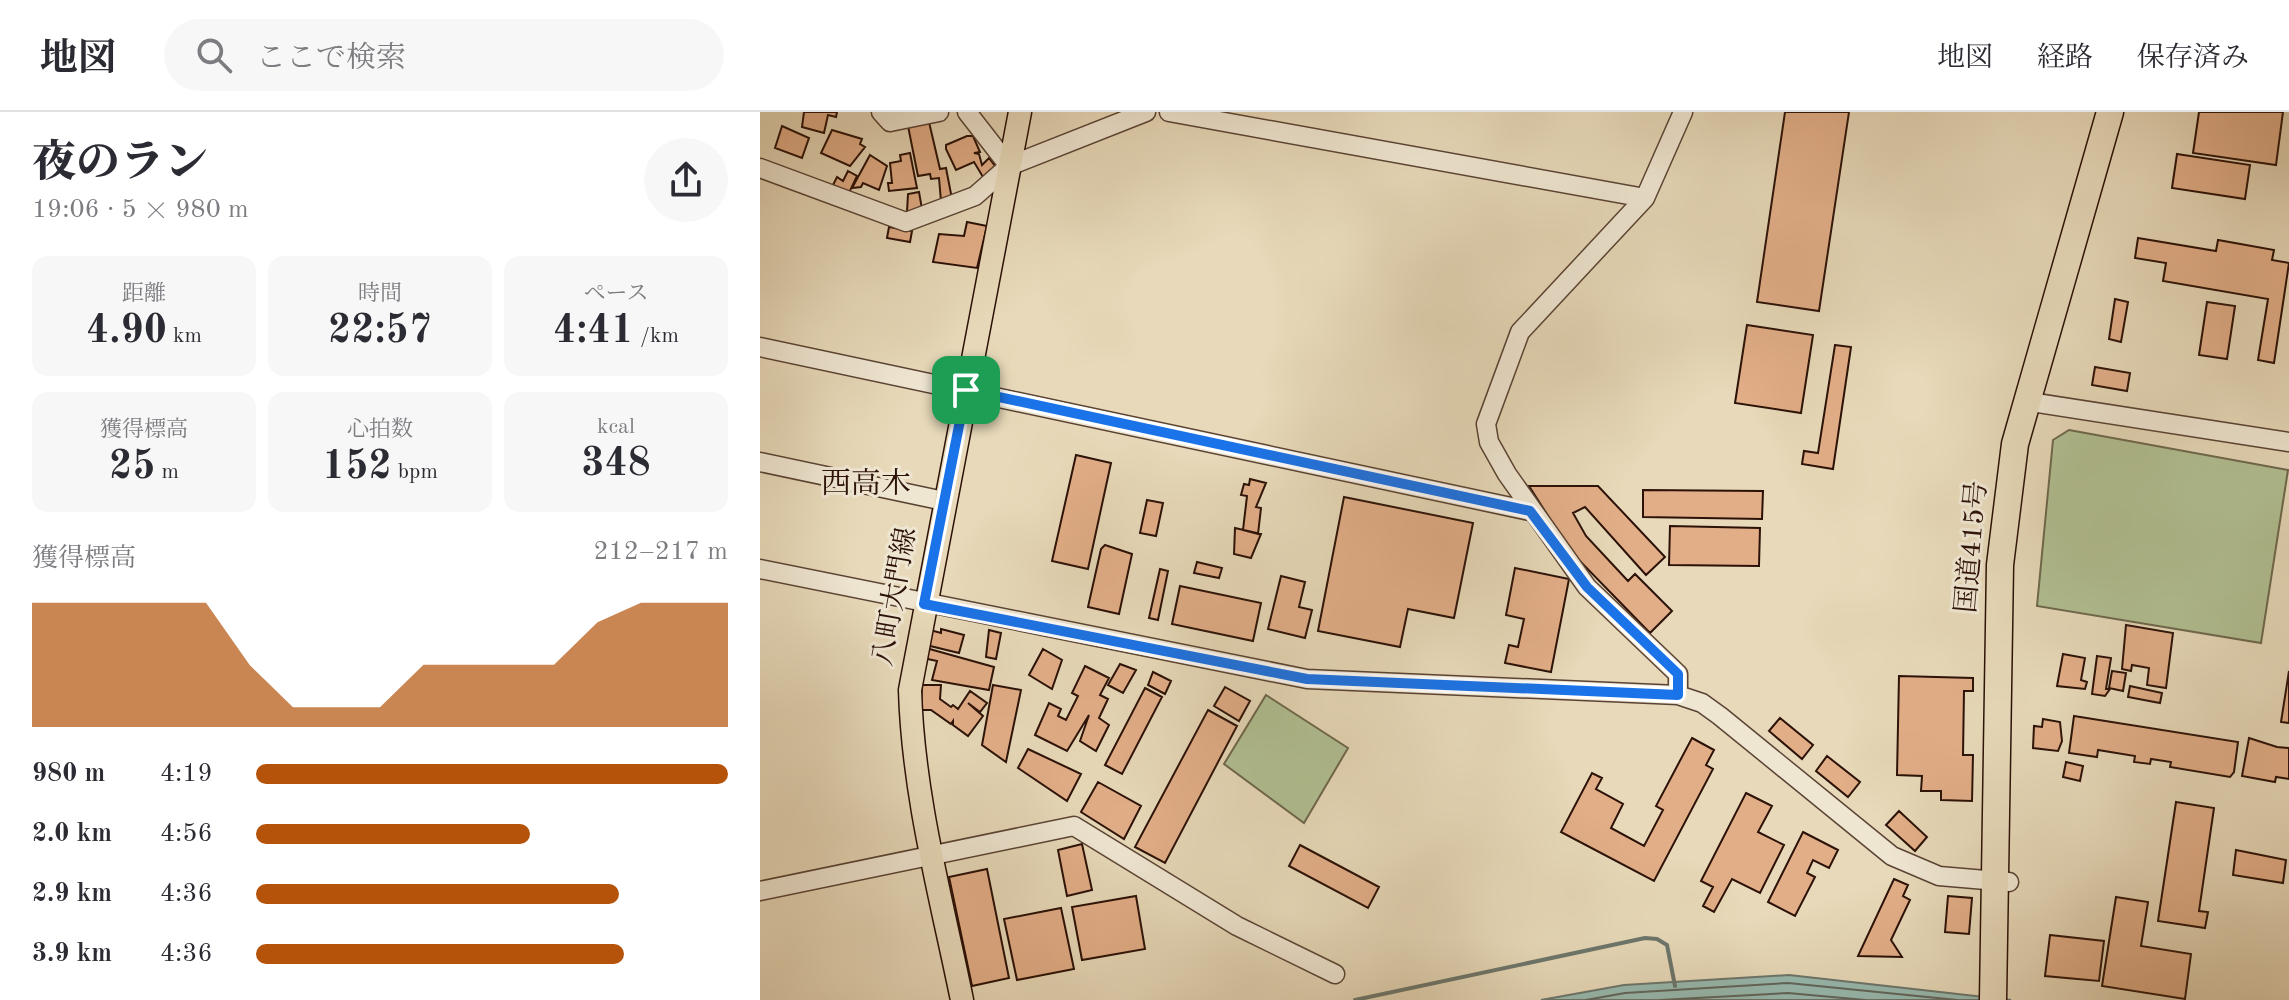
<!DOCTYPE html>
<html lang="ja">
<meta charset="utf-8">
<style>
:root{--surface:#fff;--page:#f7f7f7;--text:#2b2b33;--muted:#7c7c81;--line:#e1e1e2;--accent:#b45309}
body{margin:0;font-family:"Old Standard TT","Noto Serif JP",serif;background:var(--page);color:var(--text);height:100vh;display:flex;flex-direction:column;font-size:30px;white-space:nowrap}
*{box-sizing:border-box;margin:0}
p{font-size:26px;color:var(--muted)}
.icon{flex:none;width:44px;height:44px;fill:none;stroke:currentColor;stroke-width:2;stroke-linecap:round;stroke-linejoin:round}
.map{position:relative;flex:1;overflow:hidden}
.side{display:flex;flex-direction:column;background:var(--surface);width:760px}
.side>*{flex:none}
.pin{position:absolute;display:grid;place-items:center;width:68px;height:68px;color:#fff;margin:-34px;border-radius:16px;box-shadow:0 4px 12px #0006}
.round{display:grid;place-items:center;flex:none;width:84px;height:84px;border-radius:42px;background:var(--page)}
.headline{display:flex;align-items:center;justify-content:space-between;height:136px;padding:0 32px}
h1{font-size:44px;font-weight:800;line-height:60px}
.figures{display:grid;grid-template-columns:repeat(3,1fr);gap:12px;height:136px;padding:8px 32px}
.figures div{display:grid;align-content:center;border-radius:16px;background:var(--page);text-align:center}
.figures b{font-size:40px;font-weight:800}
.figures small{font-size:22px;font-weight:400}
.figures p{font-size:22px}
.chart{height:224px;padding:16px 32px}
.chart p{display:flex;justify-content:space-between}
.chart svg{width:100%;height:144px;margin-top:8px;fill:var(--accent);opacity:.7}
ul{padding:0 32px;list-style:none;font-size:26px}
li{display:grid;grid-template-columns:128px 96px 1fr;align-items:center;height:60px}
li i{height:20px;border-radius:10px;background:var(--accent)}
header{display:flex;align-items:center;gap:48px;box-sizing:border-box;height:112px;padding:0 40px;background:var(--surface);border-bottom:2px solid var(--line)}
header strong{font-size:38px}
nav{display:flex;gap:44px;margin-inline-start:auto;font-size:28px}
.search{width:560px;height:72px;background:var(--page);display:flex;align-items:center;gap:20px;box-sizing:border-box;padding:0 28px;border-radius:44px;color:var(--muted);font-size:30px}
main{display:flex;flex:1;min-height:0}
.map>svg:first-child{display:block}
.green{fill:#b1c093;stroke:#6e684d;stroke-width:2}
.water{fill:#97bab0;stroke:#6c766c;stroke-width:2}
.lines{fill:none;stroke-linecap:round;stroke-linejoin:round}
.shore{stroke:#61665c;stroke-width:2}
.stream{stroke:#6c766c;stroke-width:4}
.building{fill:#e2ae88;stroke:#2b1107;stroke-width:2}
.minor-casing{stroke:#5a4334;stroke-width:21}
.major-casing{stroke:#2b1107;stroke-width:25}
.highway-casing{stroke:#2b1107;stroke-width:29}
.minor{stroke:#efe6d2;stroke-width:18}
.major{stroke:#e7d9b9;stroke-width:22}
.highway{stroke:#e7d9b9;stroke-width:26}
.route-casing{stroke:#fff;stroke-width:16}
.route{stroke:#1a73e8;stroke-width:10}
.labels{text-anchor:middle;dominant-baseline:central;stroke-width:6;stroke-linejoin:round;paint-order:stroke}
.street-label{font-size:28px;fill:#2b1107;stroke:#efe6d2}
.neighbourhood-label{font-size:30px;fill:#2b1107;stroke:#efe6d2}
</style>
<header>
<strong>地図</strong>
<div class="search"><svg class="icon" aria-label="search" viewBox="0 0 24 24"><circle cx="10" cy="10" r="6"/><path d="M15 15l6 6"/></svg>ここで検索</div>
<nav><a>地図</a><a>経路</a><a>保存済み</a></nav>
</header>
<main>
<section class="side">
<div class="headline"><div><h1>夜のラン</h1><p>19:06 · 5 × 980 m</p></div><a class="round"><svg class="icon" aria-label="share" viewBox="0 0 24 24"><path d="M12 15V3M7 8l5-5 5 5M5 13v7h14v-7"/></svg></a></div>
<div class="figures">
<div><p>距離</p><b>4.90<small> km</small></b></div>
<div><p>時間</p><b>22:57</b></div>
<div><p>ペース</p><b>4:41<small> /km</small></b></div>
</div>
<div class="figures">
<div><p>獲得標高</p><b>25<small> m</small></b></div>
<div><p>心拍数</p><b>152<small> bpm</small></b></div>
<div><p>kcal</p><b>348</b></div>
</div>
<div class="chart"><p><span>獲得標高</span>212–217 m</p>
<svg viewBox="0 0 160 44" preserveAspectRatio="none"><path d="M0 44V6L10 6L20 6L30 6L40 6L50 25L60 38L70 38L80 38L90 25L100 25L110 25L120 25L130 12L140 6L150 6L160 6V44z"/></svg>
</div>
<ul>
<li><b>980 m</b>4:19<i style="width:100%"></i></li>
<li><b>2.0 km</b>4:56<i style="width:58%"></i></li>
<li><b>2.9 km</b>4:36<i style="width:77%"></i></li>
<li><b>3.9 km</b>4:36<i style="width:78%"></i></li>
</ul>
</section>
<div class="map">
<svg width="1529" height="888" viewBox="0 0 1529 888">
<rect width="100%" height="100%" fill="#e7d9b9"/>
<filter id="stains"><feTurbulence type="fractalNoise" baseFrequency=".0025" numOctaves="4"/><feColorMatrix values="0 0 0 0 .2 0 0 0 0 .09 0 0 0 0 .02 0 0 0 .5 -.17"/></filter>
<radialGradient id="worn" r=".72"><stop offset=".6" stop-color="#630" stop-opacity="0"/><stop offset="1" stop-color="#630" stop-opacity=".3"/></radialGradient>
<path class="green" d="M1309 318 1528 358 1501 531 1277 494 1293 328Z
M506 583 588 636 544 711 464 652Z"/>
<path class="water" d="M1029 863 1251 888H781L864 873Z"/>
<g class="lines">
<path class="shore" d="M826 888 865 881 1028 871 1197 888
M900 888 1028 881 1105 888"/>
<path class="stream" d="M595 888 885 826 897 827 907 833 915 874"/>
</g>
<path class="building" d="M44 0H77L76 5 68 3 64 21 42 15Z
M1025 0H1089L1059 199 997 190Z
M1439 0H1523L1516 53 1433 41Z
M169 10 180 57 186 56 192 87 181 89 179 66 171 67 170 62 158 64 148 14Z
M22 14 49 26 42 46 15 36Z
M72 18 102 27 100 32 105 35 90 54 61 41Z
M207 24H213L220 40 214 41 219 42 222 53 229 46 235 54 223 65 214 50 196 58 186 37V33Z
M150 41 157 76 129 79 128 71H132L130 51 141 49 140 43Z
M1417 42 1490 53 1485 87 1412 76Z
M110 43 127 54 119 78 103 71 101 75 92 76Z
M88 59 97 64 89 81 73 73 77 65 83 69Z
M159 80 162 97 147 100 148 82Z
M207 110 227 114 217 156 173 150 179 122 204 124Z
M129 115 152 119 150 130 127 126Z
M1378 126 1456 139 1458 128 1514 138 1512 148 1529 151 1514 251 1498 248 1508 187 1403 169 1406 151 1375 146Z
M1355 187 1368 190 1361 230 1349 227Z
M1447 190 1475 194 1467 247 1439 243Z
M987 213 1053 223 1041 301 975 291Z
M1075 233 1091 235 1073 357 1042 352 1044 339 1058 341Z
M1335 255 1370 261 1367 279 1332 273Z
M316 343 351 351 328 457 292 449Z
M490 367 506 371 496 395 501 396 498 422 483 418 487 384 481 383 484 372 489 373Z
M769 374H838L905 445 886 463 825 395 813 401 826 424 868 469 875 462 912 499 890 521 811 440Z
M883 378 1003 379 1002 407 883 405Z
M584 385 713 411 694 506 648 497 640 535 558 519Z
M387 388 403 391 396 424 380 421Z
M910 414 1000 416 999 454 909 453Z
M475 416 501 422 491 446 474 442Z
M345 433 372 442 359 502 328 495 341 437Z
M437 450 462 456 459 466 434 461Z
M755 456 809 467 791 560 745 551 749 533 758 535 764 507 746 503Z
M400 457 408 459 398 508 389 506Z
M521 464 545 470 539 495 552 498 545 526 508 517Z
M420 474 501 491 493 529 412 512Z
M1366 513 1413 521 1406 576 1387 573 1389 556 1372 553 1371 559 1362 557Z
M181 517 204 523 199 541 166 533 170 518 181 521Z
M229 518 241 521 236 547 226 545Z
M166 536 234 555 229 578 172 568 177 549 163 546Z
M283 537 302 548 292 577 269 563Z
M1303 542 1325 546 1321 568 1327 570 1325 577 1297 574Z
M1337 544 1351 546 1346 577H1350L1345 584 1332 582Z
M360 552 376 558 363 581 348 573Z
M325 554 349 566 340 583 348 587 339 606 349 613 336 639 320 629 329 603 307 639 275 623 289 591 301 597 298 604 306 608 318 584 312 581Z
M1352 559 1366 561 1363 579 1349 576Z
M1529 559V611L1521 610Z
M393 560 411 569 405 582 388 573Z
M1139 564 1213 566V579H1204L1203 643H1213L1212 689 1181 688V679H1161L1162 664 1137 663Z
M162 573H181L180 587 191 595 193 593 198 597 210 579 227 591 220 600 208 591 223 604 208 624 193 613V609L191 612 171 598H161Z
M233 573 261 578 246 650 222 633Z
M1370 574 1402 581 1400 591 1368 585Z
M465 575 490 589 479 609 454 594Z
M385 576 402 585 362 662 345 653Z
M448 598 477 614 405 751 375 735Z
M1314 604 1478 630 1474 660 1470 665 1410 655 1411 650 1391 647 1390 652 1374 650 1375 644 1338 638 1337 645 1309 641Z
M1020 606 1053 633 1042 647 1009 619Z
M1283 607 1300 610 1302 629 1298 639 1273 636 1274 614 1282 615Z
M932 626 954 638 946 653 953 657 894 769 801 720 832 661 842 666 836 677 863 692 851 716 884 734 903 698 896 694Z
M1489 626 1517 635 1529 636V667L1516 665 1515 670 1482 664Z
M268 637 321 662 307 689 258 656Z
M1067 644 1100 670 1088 685 1056 659Z
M1306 650 1323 654 1320 669 1303 665Z
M338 670 381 694 364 727 321 700Z
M986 681 1012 694 998 720 1024 733 1000 781 972 767 954 800 943 794 953 775 941 769Z
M1416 690 1454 696 1439 799 1448 800 1445 816 1398 809Z
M1139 699 1167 725 1155 739 1126 713Z
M1043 720 1078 738 1069 756 1053 748 1047 761 1055 765 1035 804 1008 790Z
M322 732 332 778 307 784 298 738Z
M540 733 619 775 608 796 529 754Z
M1476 738 1526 748 1523 771 1473 763Z
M227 757 249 866 212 874 189 765Z
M1134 767 1148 773 1143 784 1150 788 1131 828 1142 845 1098 844Z
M376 784 385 837 322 848 312 795Z
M1188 784 1212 786 1209 822 1185 820Z
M1356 785 1388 790 1381 834 1431 842 1425 887 1342 874Z
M301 796 314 857 257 868 244 807Z
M1290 823 1344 829 1339 869 1285 864Z"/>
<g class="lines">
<defs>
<path id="minor" d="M121 0 130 10 179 0
M207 0 249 54
M409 0 885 86
M0 56 146 110 215 84 249 54 386 0
M0 235 770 399
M1264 289 1529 330
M0 350 184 389
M0 457 547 567 918 583 942 591 960 604 1132 744 1179 764 1249 770
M918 583V562L827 475 747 362 729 330 726 312 760 220 885 86 923 0
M0 779 314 714 477 814 575 862"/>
<path id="major" d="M202 888C181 785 153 683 150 578L260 0"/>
<path id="highway" d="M1233 888 1240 453 1255 332 1350 0"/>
</defs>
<use href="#minor" class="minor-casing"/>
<use href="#major" class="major-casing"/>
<use href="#highway" class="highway-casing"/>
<use href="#minor" class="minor"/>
<use href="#major" class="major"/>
<use href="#highway" class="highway"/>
</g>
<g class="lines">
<defs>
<path id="route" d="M206 278 770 399 827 475 918 562V583L547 567 164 492Z"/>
</defs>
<use href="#route" class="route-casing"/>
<use href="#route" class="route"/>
</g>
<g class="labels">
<g class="street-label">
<text transform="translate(1213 435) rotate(-85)">国道415号</text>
<text transform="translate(136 485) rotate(-80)">八町大門線</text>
</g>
<g class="neighbourhood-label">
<text x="106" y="373">西高木</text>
</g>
</g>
<rect width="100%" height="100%" filter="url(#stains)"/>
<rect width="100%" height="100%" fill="url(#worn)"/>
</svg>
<div class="pin" style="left:206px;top:278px;background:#1e9e55"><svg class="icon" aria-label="arrive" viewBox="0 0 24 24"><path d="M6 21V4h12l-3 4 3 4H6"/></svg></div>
</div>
</main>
